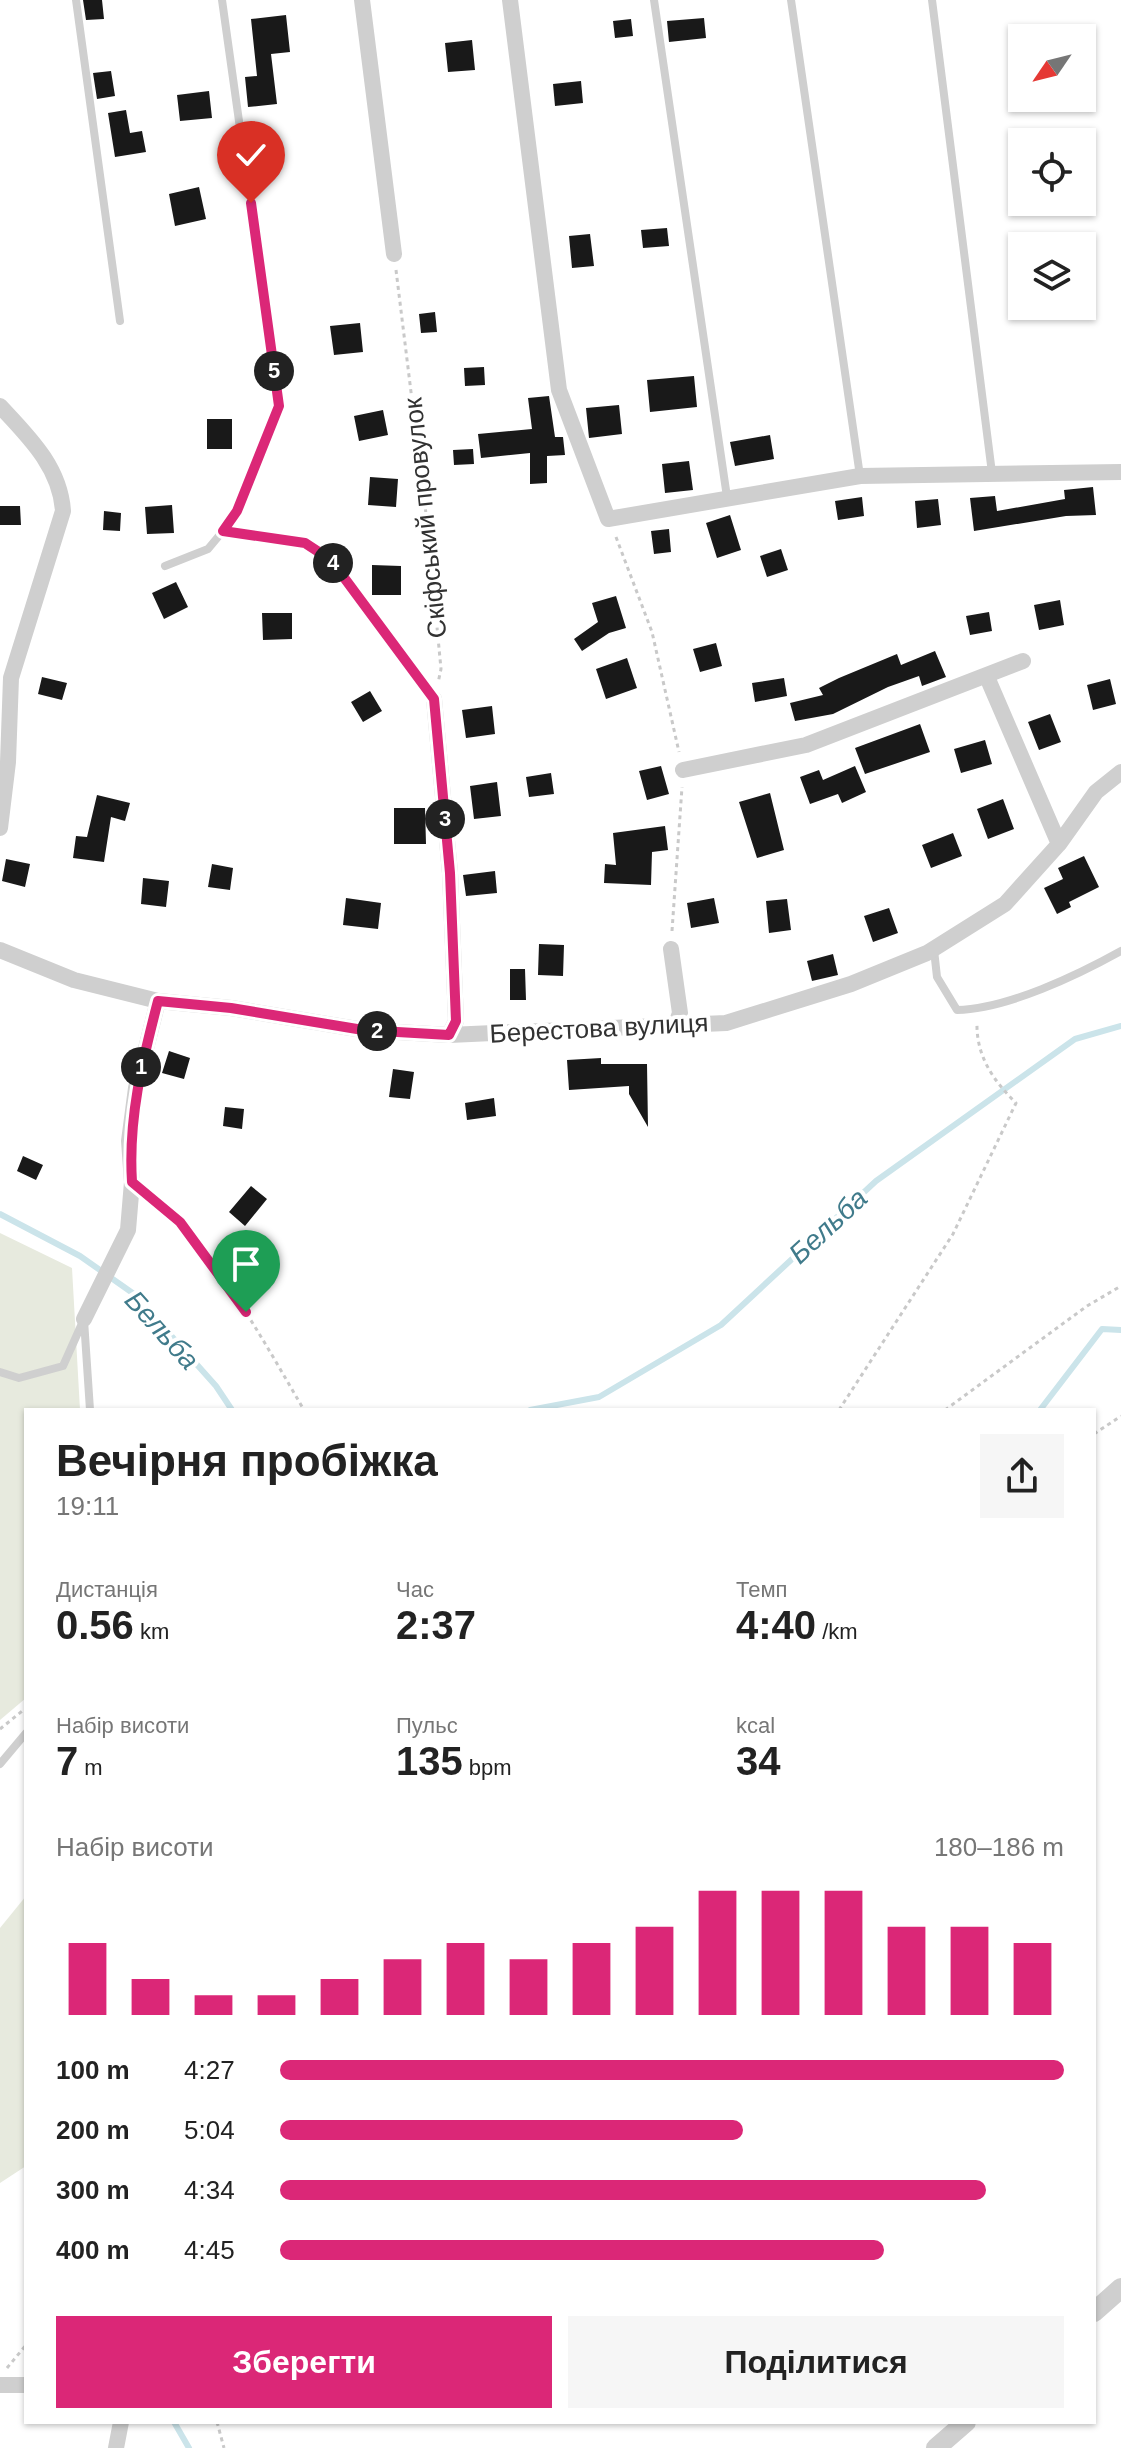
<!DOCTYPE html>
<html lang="uk">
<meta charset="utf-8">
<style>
:root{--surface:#fff;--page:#f6f6f6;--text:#222;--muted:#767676;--accent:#db2777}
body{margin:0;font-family:Arial,sans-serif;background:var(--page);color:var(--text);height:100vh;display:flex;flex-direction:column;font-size:30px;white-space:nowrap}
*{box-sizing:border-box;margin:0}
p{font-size:26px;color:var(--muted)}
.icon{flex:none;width:44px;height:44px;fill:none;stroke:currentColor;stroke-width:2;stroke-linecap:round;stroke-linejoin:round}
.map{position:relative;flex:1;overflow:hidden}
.panel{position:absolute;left:24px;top:1408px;width:1072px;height:1016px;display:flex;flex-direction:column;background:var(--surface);border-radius:0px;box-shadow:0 2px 6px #0004}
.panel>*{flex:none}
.needle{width:52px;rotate:235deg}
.controls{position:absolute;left:1008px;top:24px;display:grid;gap:16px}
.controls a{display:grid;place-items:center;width:88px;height:88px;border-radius:0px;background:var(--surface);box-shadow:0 2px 6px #0004;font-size:40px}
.pin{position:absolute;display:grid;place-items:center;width:68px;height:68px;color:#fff;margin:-82px -34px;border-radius:50% 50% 50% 0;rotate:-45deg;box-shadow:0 0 8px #0007}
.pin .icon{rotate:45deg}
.km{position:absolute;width:40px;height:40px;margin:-20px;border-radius:50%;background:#222;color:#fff;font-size:22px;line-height:40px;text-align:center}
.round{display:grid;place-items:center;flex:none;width:84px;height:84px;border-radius:0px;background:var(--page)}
.headline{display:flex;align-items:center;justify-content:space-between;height:136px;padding:0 32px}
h1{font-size:44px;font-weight:700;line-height:60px}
.stats{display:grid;grid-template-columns:repeat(3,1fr);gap:12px;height:136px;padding:8px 32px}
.stats div{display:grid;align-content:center}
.stats b{font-size:40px;font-weight:700}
.stats small{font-size:22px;font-weight:400}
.stats p{font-size:22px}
.chart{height:224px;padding:16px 32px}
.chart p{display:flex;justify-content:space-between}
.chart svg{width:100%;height:144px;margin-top:8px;stroke:var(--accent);stroke-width:6}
.primary-button{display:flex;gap:16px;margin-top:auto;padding:16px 32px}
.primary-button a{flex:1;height:92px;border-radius:0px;background:var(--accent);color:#fff;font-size:32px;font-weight:700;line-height:92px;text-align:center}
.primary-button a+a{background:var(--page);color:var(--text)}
ul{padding:0 32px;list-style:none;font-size:26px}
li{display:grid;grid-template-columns:128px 96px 1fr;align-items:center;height:60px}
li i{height:20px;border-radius:10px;background:var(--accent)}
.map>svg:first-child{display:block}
.green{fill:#e7eade}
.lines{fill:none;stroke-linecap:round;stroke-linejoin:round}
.stream{stroke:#cbe4ea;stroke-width:6}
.building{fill:#191919}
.path{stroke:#c9c9c9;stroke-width:3;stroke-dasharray:4 4;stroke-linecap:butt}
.service{stroke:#cfcfcf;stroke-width:8}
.minor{stroke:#cfcfcf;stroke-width:16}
.tertiary{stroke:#cfcfcf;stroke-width:20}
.route-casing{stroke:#fff;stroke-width:16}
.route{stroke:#db2777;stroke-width:10}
.labels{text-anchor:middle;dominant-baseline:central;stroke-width:8;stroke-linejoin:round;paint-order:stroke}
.street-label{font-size:26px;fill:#323232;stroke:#fff}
.water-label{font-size:28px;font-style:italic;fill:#407b8b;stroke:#fff}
</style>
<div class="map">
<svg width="1121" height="2448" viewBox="0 0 1121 2448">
<rect width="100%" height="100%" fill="#fff"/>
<path class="green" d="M0 1233 72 1268 80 1410H26V1698L0 1720Z
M26 1896V2166L0 2183V1928Z"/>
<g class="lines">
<path class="stream" d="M0 1214 80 1256 134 1294 216 1386 232 1410
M530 1410 599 1397 721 1325 876 1181 1075 1039 1121 1026
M1040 1410 1102 1329 1121 1330
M174 2422 189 2448"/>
</g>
<path class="building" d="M83 0H102L104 19 86 20Z
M286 15 290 52 271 54 277 104 248 107 245 77 257 76 251 19Z
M704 18 706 38 669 42 667 21Z
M631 19 633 36 615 38 613 21Z
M472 40 475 70 448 72 445 43Z
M111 71 115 96 97 99 93 73Z
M581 81 583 103 555 106 553 84Z
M209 91 212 118 180 121 177 95Z
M126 110 130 133 142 131 146 152 115 157 108 113Z
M199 187 206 219 175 226 169 194Z
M667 228 669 246 643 248 641 230Z
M590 234 594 266 572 268 569 236Z
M435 312 437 332 421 333 419 314Z
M360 323 363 352 334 355 330 326Z
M484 367 485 385 465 386 464 368Z
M694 376 697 407 650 412 647 380Z
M549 396 555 437H563L565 455 547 456V483L530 484V453L481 458 478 434 532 429 528 398Z
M619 405 622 434 589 438 586 408Z
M383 410 388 435 359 441 354 416Z
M207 419H232V449H207Z
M770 435 774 459 735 466 730 442Z
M473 449 474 464 454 465 453 450Z
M689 461 693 490 665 493 662 464Z
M370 477 398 479 396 507 368 505Z
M1093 487 1096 515 1066 516 974 531 970 498 995 496 997 511 1065 499 1064 490Z
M862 497 864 516 838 520 835 501Z
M938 499 941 525 917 528 915 501Z
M172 505 174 533 147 534 145 507Z
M0 506H20L21 525H0Z
M104 511 121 513 120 531 103 530Z
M730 515 741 550 717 558 706 523Z
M669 529 671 552 654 554 651 531Z
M781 549 788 570 767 577 760 556Z
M372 565 401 566V595H372Z
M176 582 188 607 164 619 152 593Z
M616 596 626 628 609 633 582 651 574 639 598 622 592 603Z
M1060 600 1064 625 1039 630 1034 605Z
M989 612 992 631 970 635 966 616Z
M262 613H292V639L263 640Z
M716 643 722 666 700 672 693 649Z
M935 651 946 677 922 686 919 676 888 687 833 714 795 721 790 703 823 695 819 688 839 678 897 654 901 665Z
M627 658 637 688 606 699 596 669Z
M42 677 67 683 62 700 38 694Z
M784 678 787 696 755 702 752 683Z
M1110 679 1116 704 1093 710 1087 685Z
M370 691 382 711 363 722 351 702Z
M492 706 495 734 466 738 462 710Z
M1050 714 1061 742 1039 750 1028 722Z
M920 724 930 752 865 774 855 748Z
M985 740 992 764 961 773 954 749Z
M661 766 669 794 647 800 639 771Z
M855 766 866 792 842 803 838 794 810 804 800 777 819 770 823 780Z
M551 773 554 794 529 797 526 777Z
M497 782 501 816 474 819 470 786Z
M770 793 784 850 757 858 739 802Z
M97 795 130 803 125 821 111 817 104 862 73 858 76 836 87 837Z
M1003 799 1014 829 988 839 977 809Z
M394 808H425L426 844H394Z
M665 826 668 850 652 852 651 885 604 883 605 864 616 865 613 833Z
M953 833 962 856 931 868 922 845Z
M1084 856 1099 887 1069 902 1071 907 1057 914 1044 888 1063 879 1058 868Z
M6 859 30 864 25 887 2 881Z
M212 864 233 868 230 890 208 887Z
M495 871 497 893 466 896 463 875Z
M143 878 169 881 166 907 141 904Z
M346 898 381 903 378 929 343 925Z
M714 898 719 923 691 928 687 903Z
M787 899 791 930 769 933 766 901Z
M889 908 898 933 873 942 864 916Z
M539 944 564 945 563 976 538 975Z
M833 954 838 975 812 981 807 961Z
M510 969H525L526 1000H510Z
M169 1051 190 1058 184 1079 162 1073Z
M601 1058V1064H647L648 1127 629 1094V1086L569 1090 567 1060Z
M393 1069 414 1072 410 1099 389 1097Z
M494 1098 496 1116 467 1120 465 1103Z
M225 1107 244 1109 242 1129 223 1126Z
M23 1156 43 1165 36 1180 17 1171Z
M251 1186 267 1199 245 1226 229 1212Z"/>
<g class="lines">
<path class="path" d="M396 270 427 522 441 669 438 683
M616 537 652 632 679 752
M672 931 682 787
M150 1197C217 1254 260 1335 304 1410
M839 1410 953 1234 1016 1103C993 1080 976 1056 977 1022
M945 1410 1087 1306 1121 1286
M1094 1434 1121 1416
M0 1729 26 1708
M7 2368 26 2345
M217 2422 224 2448"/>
<path class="service" d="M76 0 120 321
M654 0 727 497
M791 0 860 476
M932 0 992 473
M223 531 305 543 331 560 434 699
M165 566 208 549 223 531 237 511 279 406 222 0
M934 950 937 977 957 1010C1007 1009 1078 975 1121 951
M84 1320 90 1410
M0 1372 19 1378 63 1366 84 1319
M0 1764 26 1733"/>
<path class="minor" d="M362 0 394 254
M510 0 559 390 608 519 860 476 1121 472
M0 406C29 437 60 467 63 511L11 678 8 762 0 828
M987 677 1059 844
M434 699 450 873 456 1021 449 1035
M683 770 806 745 1023 661
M671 949 680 1013 676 1024
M0 950 74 980 158 1001 231 1008 363 1030 449 1035 726 1023 851 984 927 953 1005 904 1059 844 1096 792 1121 772
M84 1319 128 1230 132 1182 129 1141 136 1088 158 1001
M0 2385H26
M116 2448 121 2422"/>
<path class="tertiary" d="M1094 2312 1121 2288
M936 2448 966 2422"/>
</g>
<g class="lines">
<defs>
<path id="route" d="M246 1312 180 1222 132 1182C128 1119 142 1062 158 1001L231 1008 363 1030 449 1035 456 1021 450 873 434 699 331 560 305 543 223 531 237 511 279 406 251 203"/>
</defs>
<use href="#route" class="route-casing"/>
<use href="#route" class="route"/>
</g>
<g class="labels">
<g class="street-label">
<text transform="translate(425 518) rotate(-96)">Скіфський провулок</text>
<text transform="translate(599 1028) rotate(-3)">Берестова вулиця</text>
</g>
<g class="water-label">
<text transform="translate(828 1226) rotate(-43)">Бельба</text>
<text transform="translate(162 1330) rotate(48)">Бельба</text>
</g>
</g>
</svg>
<div class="controls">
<a><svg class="needle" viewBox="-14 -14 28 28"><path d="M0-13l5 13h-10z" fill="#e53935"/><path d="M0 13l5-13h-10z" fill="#767676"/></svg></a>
<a><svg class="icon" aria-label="locate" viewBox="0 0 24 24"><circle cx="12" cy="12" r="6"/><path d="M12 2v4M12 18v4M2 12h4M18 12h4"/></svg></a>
<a><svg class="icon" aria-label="layers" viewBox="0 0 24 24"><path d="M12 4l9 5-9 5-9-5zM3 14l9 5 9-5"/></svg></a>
</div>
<div class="pin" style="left:246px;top:1312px;background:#1e9e55"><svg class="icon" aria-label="arrive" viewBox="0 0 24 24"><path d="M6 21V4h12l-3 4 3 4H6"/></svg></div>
<div class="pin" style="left:251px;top:203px;background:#d93025"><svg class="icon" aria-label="check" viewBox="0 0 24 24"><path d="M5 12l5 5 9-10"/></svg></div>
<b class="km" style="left:141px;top:1067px">1</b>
<b class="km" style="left:377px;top:1031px">2</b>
<b class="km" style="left:445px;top:819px">3</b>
<b class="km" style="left:333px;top:563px">4</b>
<b class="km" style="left:274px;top:371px">5</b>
<section class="panel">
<div class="headline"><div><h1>Вечірня пробіжка</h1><p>19:11</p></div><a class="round"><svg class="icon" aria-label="share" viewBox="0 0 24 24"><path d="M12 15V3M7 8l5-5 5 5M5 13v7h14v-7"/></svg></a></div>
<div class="stats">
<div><p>Дистанція</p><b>0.56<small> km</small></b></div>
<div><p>Час</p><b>2:37</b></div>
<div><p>Темп</p><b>4:40<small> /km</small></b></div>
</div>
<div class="stats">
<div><p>Набір висоти</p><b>7<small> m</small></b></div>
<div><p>Пульс</p><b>135<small> bpm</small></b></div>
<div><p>kcal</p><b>34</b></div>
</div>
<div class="chart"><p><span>Набір висоти</span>180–186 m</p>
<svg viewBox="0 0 160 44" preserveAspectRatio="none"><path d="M5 44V22M15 44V33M25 44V38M35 44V38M45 44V33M55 44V27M65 44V22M75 44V27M85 44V22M95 44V17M105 44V6M115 44V6M125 44V6M135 44V17M145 44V17M155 44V22"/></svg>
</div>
<ul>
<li><b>100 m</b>4:27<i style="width:100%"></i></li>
<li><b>200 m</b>5:04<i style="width:59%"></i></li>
<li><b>300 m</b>4:34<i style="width:90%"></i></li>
<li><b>400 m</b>4:45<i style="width:77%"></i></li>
</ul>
<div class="primary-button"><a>Зберегти</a><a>Поділитися</a></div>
</section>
</div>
